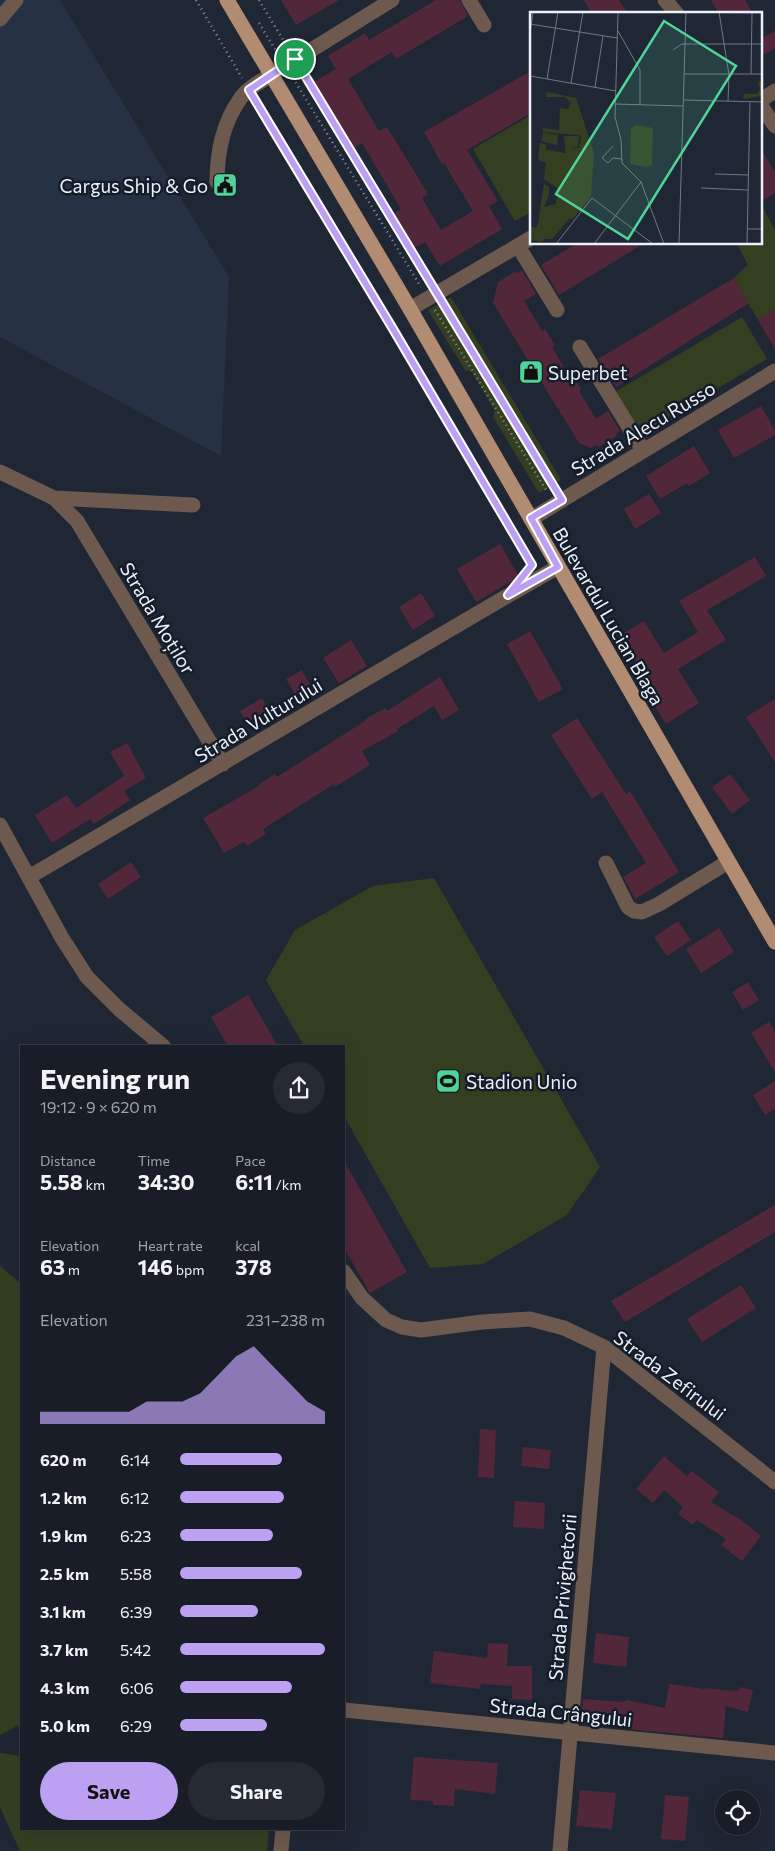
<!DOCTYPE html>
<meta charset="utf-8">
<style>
:root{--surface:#181d27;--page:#252a33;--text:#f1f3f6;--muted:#9fa2a7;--line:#363b44;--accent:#bca0f2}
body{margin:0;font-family:Commissioner,sans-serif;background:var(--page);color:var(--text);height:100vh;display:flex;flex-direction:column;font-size:19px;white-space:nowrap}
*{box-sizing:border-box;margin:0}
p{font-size:16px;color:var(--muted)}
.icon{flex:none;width:28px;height:28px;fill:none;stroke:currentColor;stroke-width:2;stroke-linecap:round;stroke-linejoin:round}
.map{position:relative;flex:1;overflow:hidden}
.drawer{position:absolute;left:20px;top:1045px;width:325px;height:785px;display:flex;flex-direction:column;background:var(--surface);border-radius:0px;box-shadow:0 5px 20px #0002,0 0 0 1px var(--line)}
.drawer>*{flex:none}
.fabs{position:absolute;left:715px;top:1790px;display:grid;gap:10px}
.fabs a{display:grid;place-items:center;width:45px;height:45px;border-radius:50%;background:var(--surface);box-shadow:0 5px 20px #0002,0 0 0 1px var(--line);font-size:25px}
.pin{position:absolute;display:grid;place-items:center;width:42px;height:42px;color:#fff;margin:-21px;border:2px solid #fff;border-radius:50%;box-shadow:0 1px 5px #0007}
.round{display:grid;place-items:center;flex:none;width:52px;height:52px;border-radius:26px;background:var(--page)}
.summary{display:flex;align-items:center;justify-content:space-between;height:85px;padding:0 20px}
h1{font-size:28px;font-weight:700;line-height:38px}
.stats{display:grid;grid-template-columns:repeat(3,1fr);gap:8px;height:85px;padding:5px 20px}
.stats div{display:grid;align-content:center}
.stats b{font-size:21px;font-weight:700}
.stats small{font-size:14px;font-weight:400}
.stats p{font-size:14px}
.chart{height:140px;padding:10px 20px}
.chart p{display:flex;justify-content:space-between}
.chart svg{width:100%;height:90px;margin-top:5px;fill:var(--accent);opacity:.7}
.action{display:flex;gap:10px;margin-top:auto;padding:10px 20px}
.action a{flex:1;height:58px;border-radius:30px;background:var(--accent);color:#111;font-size:20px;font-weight:700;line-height:58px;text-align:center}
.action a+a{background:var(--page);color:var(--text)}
ul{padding:0 20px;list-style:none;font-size:16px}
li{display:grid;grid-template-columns:80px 60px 1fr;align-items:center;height:38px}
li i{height:12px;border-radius:6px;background:var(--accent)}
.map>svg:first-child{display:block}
.built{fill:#263143}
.green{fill:#343f22}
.building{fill:#52273a}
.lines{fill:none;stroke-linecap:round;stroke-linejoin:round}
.path{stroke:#8e949f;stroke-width:2.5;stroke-dasharray:1 4;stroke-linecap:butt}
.minor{stroke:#6d594e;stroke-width:15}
.major{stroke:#b28b73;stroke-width:15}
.route-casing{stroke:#fff;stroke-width:10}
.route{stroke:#bca0f2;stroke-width:6}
.labels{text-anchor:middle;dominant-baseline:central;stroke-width:5;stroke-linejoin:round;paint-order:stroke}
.poi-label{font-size:19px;fill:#ebf0f9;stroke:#161d2a;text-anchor:start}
.street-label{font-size:19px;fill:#ebf0f9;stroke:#161d2a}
.inset-road{fill:none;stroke:#717783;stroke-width:1}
.view{fill:#50d398;fill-opacity:0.15;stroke:#50d398;stroke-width:2.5}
.inset-edge{fill:none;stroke:#ebf0f9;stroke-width:2.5}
</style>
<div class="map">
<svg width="775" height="1851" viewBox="0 0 775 1851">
<rect width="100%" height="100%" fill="#202734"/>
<path class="built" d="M0 0H60L229 277 221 456 0 337Z"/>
<path class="green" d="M531 115V212L515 221 473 149Z
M761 204 775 230V310L758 320 734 278 748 265 737 244H761Z
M451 297 561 480 539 493 493 417 495 411 472 372 465 370 428 310Z
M742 317 767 359 640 434 615 392Z
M434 878 600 1167 567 1215 483 1264 430 1268 344 1116V1046H304L266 980 295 930 373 886Z
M0 1266 21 1284V1724L0 1735Z
M0 1753 21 1756V1829H269L267 1851H20L0 1807Z"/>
<path class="building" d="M281 0H339L296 25Z
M436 0H460L468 16 396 59 392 52 348 79 379 131 387 127 428 194 422 198 441 230 473 211 444 163 442 164 424 132 531 71V113L467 150 498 201 489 206 502 229 440 266 425 242 414 248 394 214 401 209 362 143 354 148 314 82 336 69 328 56 365 33 369 40Z
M584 0H619L628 14H592Z
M711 0H745L753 14H719Z
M775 31V48L761 56V39Z
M761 149 775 172V193L761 201Z
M576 244H643L559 295 541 265Z
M522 270 536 294 524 301 542 331 545 329 555 345 552 347 570 378 573 376 581 390 579 391 596 419 608 411 620 431 616 434 617 436 598 447 596 445 591 448 579 443 493 303 498 282 516 271 517 273Z
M734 278 749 303 616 387 598 359Z
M775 310V349L758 320Z
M761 406 775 430V435L734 458 718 430Z
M694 446 710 473 689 486 687 483 660 499 646 476Z
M649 494 661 513 635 529 624 509Z
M500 544 519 577 476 602 457 569Z
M755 557 766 576 707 610 726 640 678 669 699 703 666 724 652 701 655 700 637 669 639 667 619 636 644 621 664 653 698 632 679 601Z
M421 593 435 616 413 630 399 607Z
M530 631 563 689 539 702 507 644Z
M351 640 367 666 339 683 323 658Z
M302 670 314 692 299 701 286 679Z
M440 677 459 710 442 720 434 706 397 729 398 731 362 751 370 765 335 787 334 784 263 829 266 834 247 846 244 842 224 853 203 818 259 786 258 785 275 774 277 777 365 721 364 720 385 708 387 711Z
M262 698 271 715 249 727 240 711Z
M775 699V762L746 717Z
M577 718 626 794 630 791 679 872 635 899 623 877 646 863 602 792 592 799 551 735Z
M127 743 146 778 124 791 130 800 94 824 90 819 52 843 35 815 67 795 76 808 124 776 110 752Z
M730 774 750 800 732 814 712 787Z
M131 862 141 877 108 899 98 884Z
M678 921 691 940 667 956 654 937Z
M719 928 734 952 701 973 686 949Z
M748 982 759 1000 743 1010 732 992Z
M248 995 278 1046H228L211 1017Z
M769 1022 775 1032V1072L751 1033Z
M775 1081V1109L765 1115 753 1095Z
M344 1161 407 1272 370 1293 344 1248Z
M775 1205V1232L625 1322 611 1301Z
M741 1285 756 1308 702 1342 687 1319Z
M480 1429 496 1430 494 1478 478 1477Z
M523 1447 551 1450 549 1469 521 1466Z
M664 1456 687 1476 692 1471 719 1492 711 1502 741 1520 761 1536 742 1561 721 1545 726 1539 697 1520 693 1525 678 1514 683 1507 664 1490 653 1503 636 1489Z
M515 1501 545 1503 544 1529 513 1527Z
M596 1633 629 1637 626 1667 593 1663Z
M488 1643 508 1644 507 1666H532V1700L512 1699V1686L481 1684 480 1689 430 1683 434 1651 487 1658Z
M669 1684 705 1689V1688L739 1691 740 1687 753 1690 748 1712 726 1706 723 1738 627 1729 609 1725V1726L581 1724 583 1699 625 1702 626 1700 665 1708Z
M414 1757 498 1763 495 1794 455 1789 454 1806 433 1805V1801L410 1800Z
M580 1790 616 1793 612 1829 576 1826Z
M665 1795 689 1797 685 1841 661 1839Z"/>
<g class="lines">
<path class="path" d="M196 0 242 78
M259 0 288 48
M259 23 278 54
M303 72 430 281
M293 78 421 287
M256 103 393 329 532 565
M444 305 555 488
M435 310 548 493"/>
<path class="minor" d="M469 0 484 25
M665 0 677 14
M0 19 16 0
M761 100 775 91
M761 106 775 126
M217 182C217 154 223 123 240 99 247 88 260 82 271 75L392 0
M518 246 557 310
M410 309 531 238
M580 347 643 450
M0 472 54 498 77 521 223 764
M54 498 193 505
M531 519 775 371
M0 825 62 938 87 977 119 1009 163 1046
M606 863 628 907 634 911 642 912 659 904 728 862
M29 877 509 595 558 567
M344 1272 362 1298 386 1320 402 1327 421 1330 482 1322 530 1319 564 1328 604 1347 775 1482
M344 1710 775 1753
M281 1851 283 1829
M560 1851 604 1347"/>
<path class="major" d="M227 0 410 309 775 942"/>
</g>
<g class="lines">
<defs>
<path id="route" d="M295 59 562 500 531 518 558 567 508 595 532 565 393 329 249 90Z"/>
</defs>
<use href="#route" class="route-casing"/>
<use href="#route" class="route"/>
</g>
<defs>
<symbol id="civic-square" viewBox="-11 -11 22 22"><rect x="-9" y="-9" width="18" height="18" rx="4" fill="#50d398" stroke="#161d2a"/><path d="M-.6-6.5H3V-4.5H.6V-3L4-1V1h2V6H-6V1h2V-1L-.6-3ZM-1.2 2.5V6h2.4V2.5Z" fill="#111"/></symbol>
<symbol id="shop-square" viewBox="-11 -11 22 22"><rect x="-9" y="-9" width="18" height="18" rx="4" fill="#50d398" stroke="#161d2a"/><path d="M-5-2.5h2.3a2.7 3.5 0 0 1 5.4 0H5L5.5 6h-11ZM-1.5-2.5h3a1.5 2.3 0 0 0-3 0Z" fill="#111"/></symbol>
<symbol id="stadium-square" viewBox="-11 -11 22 22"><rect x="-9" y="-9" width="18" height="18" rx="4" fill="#50d398" stroke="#161d2a"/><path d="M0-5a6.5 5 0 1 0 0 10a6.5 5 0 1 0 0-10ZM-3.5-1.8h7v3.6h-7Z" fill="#111"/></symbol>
</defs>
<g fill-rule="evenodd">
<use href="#civic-square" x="211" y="171" width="28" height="28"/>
<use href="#shop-square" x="517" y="358" width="28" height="28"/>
<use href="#stadium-square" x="434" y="1067" width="28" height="28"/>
</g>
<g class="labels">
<g class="poi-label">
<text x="208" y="185" text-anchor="end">Cargus Ship &amp; Go</text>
<text x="548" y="372">Superbet</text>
<text x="466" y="1081">Stadion Unio</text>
</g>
<g class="street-label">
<text transform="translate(643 428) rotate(-31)">Strada Alecu Russo</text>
<text transform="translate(609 616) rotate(60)">Bulevardul Lucian Blaga</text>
<text transform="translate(158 618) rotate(59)">Strada Moților</text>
<text transform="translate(258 720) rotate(-31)">Strada Vulturului</text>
<text transform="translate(670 1375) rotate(37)">Strada Zefirului</text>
<text transform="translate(562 1597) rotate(-85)">Strada Privighetorii</text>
<text transform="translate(561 1712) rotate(6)">Strada Crângului</text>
</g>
</g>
<g transform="translate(530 12)">
<rect width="232" height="232" fill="#202734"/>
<path d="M228 69H232V84L213 87 214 82H227L230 77ZM17 80 46 86 64 141 61 184 42 208 40 206 22 227H14L13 230 0 228V215L6 216 8 212 14 172 19 175V183L14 195 26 192 28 177 14 167 16 151 8 148 10 131 16 132V138L36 141 34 124H49L48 135 40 136H49L51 125 48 123 13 120V116L29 118 30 96 38 97 41 91 35 85H16ZM107 113 123 116 122 153 116 155 100 152 101 116ZM13 121 28 123 27 133 11 129Z" fill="#343f22"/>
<path class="inset-road" d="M88 0 85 105 91 128 92 151 111 170 134 232M156 0 233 1M189 0 199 63 198 89M0 12 87 26M88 19 110 58V93M0 22 3 0M143 38 152 32H233M154 62H233M221 62 222 1M0 64 86 79M17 67 28 0M41 71 53 0M65 75 73 24M154 88 233 90M85 92 153 94M83 134 72 146 78 151 83 146 92 147M185 162 218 163M171 176 218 178M217 217H233M26 232 62 186 123 232M64 232 111 170M149 232 156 0M217 232 220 89"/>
<path class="view" d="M134 9 206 54 98 227 26 182Z"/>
<rect width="232" height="232" class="inset-edge"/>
</g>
</svg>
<div class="fabs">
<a><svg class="icon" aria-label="locate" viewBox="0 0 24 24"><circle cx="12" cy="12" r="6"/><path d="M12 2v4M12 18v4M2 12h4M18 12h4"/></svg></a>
</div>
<div class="pin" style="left:295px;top:59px;background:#1e9e55"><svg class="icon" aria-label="arrive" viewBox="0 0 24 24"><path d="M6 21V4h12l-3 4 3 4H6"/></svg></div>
<section class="drawer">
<div class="summary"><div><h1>Evening run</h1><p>19:12 · 9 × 620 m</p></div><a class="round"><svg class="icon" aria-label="share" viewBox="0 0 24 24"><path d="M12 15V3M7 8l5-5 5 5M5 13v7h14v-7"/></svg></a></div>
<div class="stats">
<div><p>Distance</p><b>5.58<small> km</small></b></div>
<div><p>Time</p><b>34:30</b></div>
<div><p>Pace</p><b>6:11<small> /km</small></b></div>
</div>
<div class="stats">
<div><p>Elevation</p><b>63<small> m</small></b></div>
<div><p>Heart rate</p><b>146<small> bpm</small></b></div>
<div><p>kcal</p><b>378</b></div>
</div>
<div class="chart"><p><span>Elevation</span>231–238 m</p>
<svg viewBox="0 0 160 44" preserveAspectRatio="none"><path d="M0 44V38L10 38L20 38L30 38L40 38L50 38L60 33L70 33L80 33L90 29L100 20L110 11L120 6L130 15L140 24L150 33L160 38V44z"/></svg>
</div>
<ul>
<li><b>620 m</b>6:14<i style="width:70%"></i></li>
<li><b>1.2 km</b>6:12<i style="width:72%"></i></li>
<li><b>1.9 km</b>6:23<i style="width:64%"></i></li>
<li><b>2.5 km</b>5:58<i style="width:84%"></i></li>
<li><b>3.1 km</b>6:39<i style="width:54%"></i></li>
<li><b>3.7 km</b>5:42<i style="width:100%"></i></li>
<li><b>4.3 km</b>6:06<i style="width:77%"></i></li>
<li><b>5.0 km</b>6:29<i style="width:60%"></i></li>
</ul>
<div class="action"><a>Save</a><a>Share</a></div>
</section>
</div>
